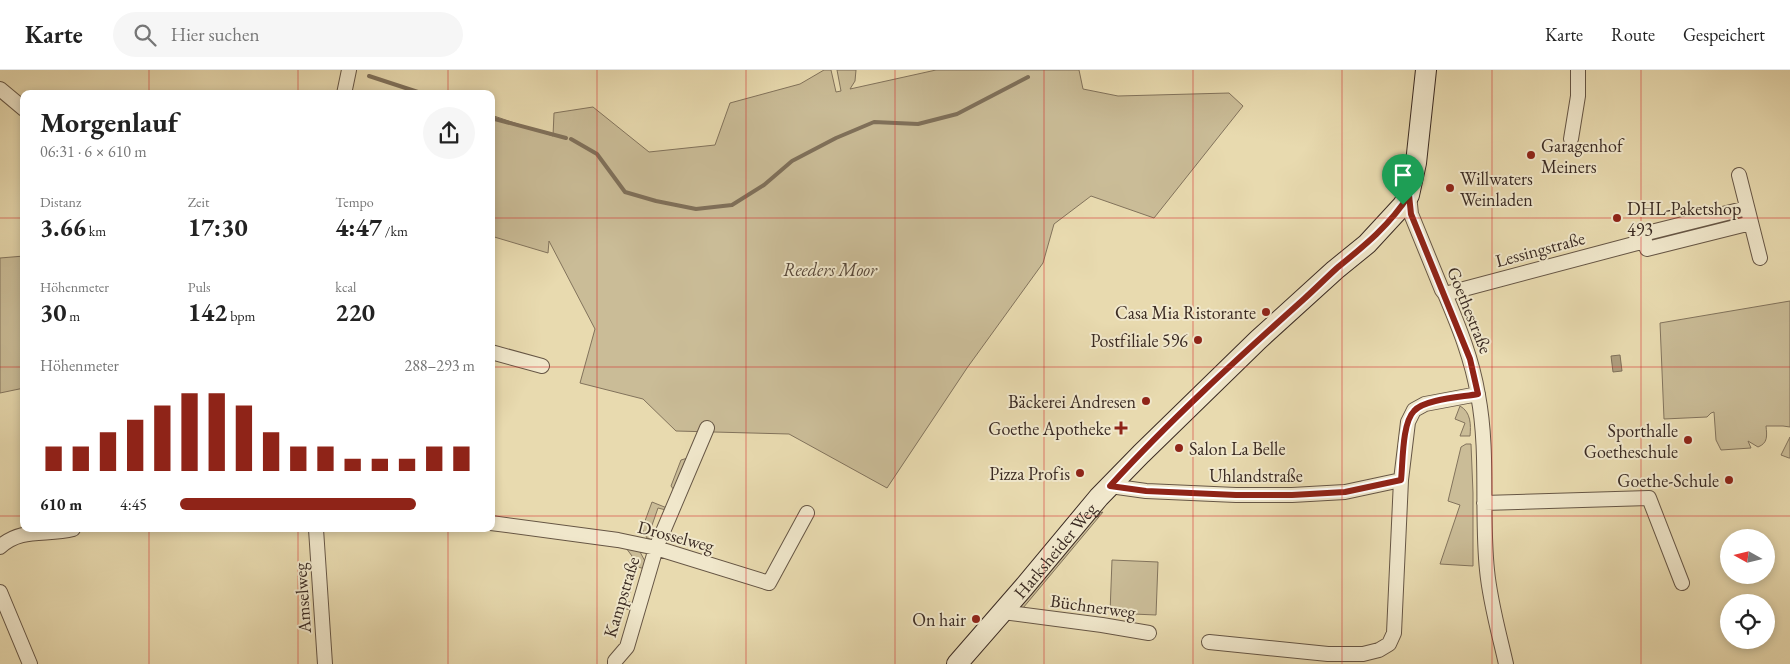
<!DOCTYPE html>
<html lang="de">
<meta charset="utf-8">
<style>
:root{--surface:#fff;--page:#f6f6f6;--text:#222;--muted:#767676;--line:#e0e0e0;--accent:#8f2418}
body{margin:0;font-family:"EB Garamond",serif;background:var(--page);color:var(--text);height:100vh;display:flex;flex-direction:column;font-size:19px;white-space:nowrap}
*{box-sizing:border-box;margin:0}
p{font-size:16px;color:var(--muted)}
.icon{flex:none;width:28px;height:28px;fill:none;stroke:currentColor;stroke-width:2;stroke-linecap:round;stroke-linejoin:round}
.map{position:relative;flex:1;overflow:hidden}
.side{position:absolute;left:20px;top:20px;width:475px;height:442px;display:flex;flex-direction:column;background:var(--surface);border-radius:10px;box-shadow:0 2px 8px #0003}
.side>*{flex:none}
.needle{width:32px;rotate:278deg}
.controls{position:absolute;left:1720px;top:459px;display:grid;gap:10px}
.controls a{display:grid;place-items:center;width:55px;height:55px;border-radius:50%;background:var(--surface);box-shadow:0 2px 8px #0003;font-size:25px}
.pin{position:absolute;display:grid;place-items:center;width:42px;height:42px;color:#fff;margin:-51px -21px;border-radius:50% 50% 50% 0;rotate:-45deg;box-shadow:0 0 5px #0007}
.pin .icon{rotate:45deg}
.round{display:grid;place-items:center;flex:none;width:52px;height:52px;border-radius:26px;background:var(--page)}
.head{display:flex;align-items:center;justify-content:space-between;height:85px;padding:0 20px}
h1{font-size:28px;font-weight:700;line-height:38px}
.figures{display:grid;grid-template-columns:repeat(3,1fr);gap:8px;height:85px;padding:5px 20px}
.figures div{display:grid;align-content:center}
.figures b{font-size:25px;font-weight:700}
.figures small{font-size:14px;font-weight:400}
.figures p{font-size:14px}
.chart{height:140px;padding:10px 20px}
.chart p{display:flex;justify-content:space-between}
.chart svg{width:100%;height:90px;margin-top:5px;stroke:var(--accent);stroke-width:6}
ul{padding:0 20px;list-style:none;font-size:16px}
li{display:grid;grid-template-columns:80px 60px 1fr;align-items:center;height:38px}
li i{height:12px;border-radius:6px;background:var(--accent)}
header{display:flex;align-items:center;gap:30px;box-sizing:border-box;height:70px;padding:0 25px;background:var(--surface);border-bottom:1px solid var(--line)}
header strong{font-size:24px}
nav{display:flex;gap:28px;margin-inline-start:auto;font-size:18px}
.search{width:350px;height:45px;background:var(--page);display:flex;align-items:center;gap:12px;box-sizing:border-box;padding:0 18px;border-radius:28px;color:var(--muted);font-size:19px}
.map>svg:first-child{display:block}
.green{fill:#cabc97;stroke:#82735c}
.water{fill:#ad9e7f;stroke:#7f705a}
.lines{fill:none;stroke-linecap:round;stroke-linejoin:round}
.stream{stroke:#7f705a;stroke-width:4}
.street-casing{stroke:#665645;stroke-width:16}
.secondary-casing{stroke:#3a2a22;stroke-width:22}
.street{stroke:#f0e7cb;stroke-width:14}
.secondary{stroke:#f0e7cb;stroke-width:20}
.route-casing{stroke:#fff;stroke-width:10}
.route{stroke:#8f2418;stroke-width:6}
.grid{fill:none;stroke:#d62828;stroke-width:1;stroke-opacity:0.55}
.poi-dot{fill:#8f2418;stroke:#f0e7cb;stroke-width:2}
.labels{text-anchor:middle;dominant-baseline:central;stroke-width:4;stroke-linejoin:round;paint-order:stroke}
.poi-label{font-size:18px;fill:#3a2a22;stroke:#f0e7cb;text-anchor:end}
.street-label{font-size:18px;fill:#3a2a22;stroke:#f0e7cb}
.park-label{font-size:18px;font-style:italic;fill:#574739;stroke:#f0e7cb}
</style>
<header>
<strong>Karte</strong>
<div class="search"><svg class="icon" aria-label="search" viewBox="0 0 24 24"><circle cx="10" cy="10" r="6"/><path d="M15 15l6 6"/></svg>Hier suchen</div>
<nav><a>Karte</a><a>Route</a><a>Gespeichert</a></nav>
</header>
<div class="map">
<svg width="1790" height="594" viewBox="0 0 1790 594">
<rect width="100%" height="100%" fill="#e8daaf"/>
<filter id="stains"><feTurbulence type="fractalNoise" baseFrequency=".004" numOctaves="4"/><feColorMatrix values="0 0 0 0 .2 0 0 0 0 .09 0 0 0 0 .02 0 0 0 .5 -.17"/></filter>
<radialGradient id="worn" r=".72"><stop offset=".6" stop-color="#630" stop-opacity="0"/><stop offset="1" stop-color="#630" stop-opacity=".3"/></radialGradient>
<path class="green" d="M824 0H831L836 22 841 21 837 0H856L855 11 850 19 936 0H1079L1083 19 1118 26 1229 23 1243 36 1154 148 1091 126 1054 154 1043 193 967 298 887 418 789 364 676 361 643 329 580 313 595 259 549 171 548 183 491 166V45L553 66 554 43 593 37 649 82 715 75 730 33 800 14Z
M24 186V318L0 323V188Z
M1790 231V357L1783 356H1766C1767 366 1768 373 1758 377L1748 371 1751 378 1721 380 1716 370 1714 342 1711 343 1707 347 1664 349 1660 253Z
M1460 336C1471 342 1471 355 1470 366H1460L1465 353 1455 349Z
M1790 367V388H1789L1781 385Z
M1466 374H1471L1473 423V496L1440 494 1460 435 1448 431 1461 377Z
M691 387 674 420 671 416 681 390Z
M652 432 667 438 666 440 658 438 650 461 658 464 652 470 647 468 642 459Z
M1103 442 1023 538 1018 539 1097 444Z
M626 478 639 480 647 495 645 499 638 497 627 531 635 534 632 540 620 538 633 493 632 486Z
M1112 490 1158 492 1156 545 1110 543Z"/>
<path class="water" d="M1620 285 1622 301 1613 302 1611 286Z"/>
<g class="lines">
<path class="stream" d="M369 6 424 24
M491 48 566 68
M571 69 597 84 625 122 656 131 696 139 732 135 764 115 792 91 836 68 874 52 918 54 957 44 1028 7"/>
<defs>
<path id="street" d="M0 19 24 39
M344 24 349 0
M1571 69 1578 26V0
M1739 105 1760 188
M1409 125 1411 144 1442 220 1445 224C1459 257 1472 289 1478 325 1489 383 1481 442 1487 500 1490 532 1499 563 1506 594
M1645 171 1643 164 1747 138
M1445 224 1645 171 1647 179 1751 153
M491 282 542 296
M1110 416 1146 421 1236 425H1292L1345 422 1401 410
M1484 433 1649 428 1682 513
M491 453 618 470 656 478 769 513 807 443
M316 459 325 594
M0 477C21 457 47 466 73 459
M0 522 30 594
M1003 542 1102 555 1149 563
M1209 572 1328 584H1363L1379 580 1389 574 1394 563 1401 410 1408 352 1414 340 1425 334 1478 324
M615 594V591L627 577 656 478 707 358"/>
<g id="secondary">
<path id="s1" d="M957 594 1024 517 1099 427 1141 384 1258 270 1335 200 1367 174 1403 135 1409 125 1416 93 1426 0"/>
</g>
</defs>
<use href="#street" class="street-casing"/>
<use href="#secondary" class="secondary-casing"/>
<use href="#street" class="street"/>
<use href="#secondary" class="secondary"/>
</g>
<g class="lines">
<defs>
<path id="route" d="M1409 125 1411 144 1470 289 1478 324C1463 327 1424 329 1414 341 1402 353 1403 392 1401 410L1345 422 1292 425H1236L1146 421 1110 416C1170 350 1237 289 1304 229 1315 219 1326 208 1337 198 1364 176 1390 155 1409 125Z"/>
</defs>
<use href="#route" class="route-casing"/>
<use href="#route" class="route"/>
</g>
<path class="grid" d="M149 0V24M298 0V24M448 0V24M597 0V594M746 0V594M895 0V594M1044 0V594M1193 0V594M1342 0V594M1492 0V594M1641 0V594M0 148H24M491 148H1790M0 297H24M491 297H1790M0 446H24M491 446H1790M149 459V594M298 459V594M448 459V594"/>
<g class="poi-dot">
<circle cx="1531" cy="85" r="5"/>
<circle cx="1450" cy="118" r="5"/>
<circle cx="1617" cy="148" r="5"/>
<circle cx="1266" cy="242" r="5"/>
<circle cx="1198" cy="270" r="5"/>
<circle cx="1146" cy="331" r="5"/>
<path d="M1118.5 350.5h5v5h5v5h-5v5h-5v-5h-5v-5h5z"/>
<circle cx="1688" cy="370" r="5"/>
<circle cx="1179" cy="378" r="5"/>
<circle cx="1080" cy="403" r="5"/>
<circle cx="1729" cy="410" r="5"/>
<circle cx="976" cy="549" r="5"/>
</g>
<g class="labels">
<g class="poi-label">
<text x="1541" y="75" text-anchor="start">Garagenhof<tspan x="1541" dy="21">Meiners</tspan></text>
<text x="1460" y="108" text-anchor="start">Willwaters<tspan x="1460" dy="21">Weinladen</tspan></text>
<text x="1627" y="138" text-anchor="start">DHL-Paketshop<tspan x="1627" dy="21">493</tspan></text>
<text x="1256" y="242">Casa Mia Ristorante</text>
<text x="1188" y="270">Postfiliale 596</text>
<text x="1136" y="331">Bäckerei Andresen</text>
<text x="1111" y="358">Goethe Apotheke</text>
<text x="1678" y="360">Sporthalle<tspan x="1678" dy="21">Goetheschule</tspan></text>
<text x="1189" y="378" text-anchor="start">Salon La Belle</text>
<text x="1070" y="403">Pizza Profis</text>
<text x="1719" y="410">Goethe-Schule</text>
<text x="966" y="549">On hair</text>
</g>
<g class="street-label">
<text transform="translate(1540 179) rotate(-15)">Lessingstraße</text>
<text transform="translate(1470 240) rotate(68)">Goethestraße</text>
<text x="1256" y="405">Uhlandstraße</text>
<text transform="translate(676 466) rotate(15)">Drosselweg</text>
<text stroke="none"><textPath href="#s1" startOffset="150">Harksheider Weg</textPath></text>
<text transform="translate(621 527) rotate(-73)">Kampstraße</text>
<text transform="translate(302 528) rotate(-94)">Amselweg</text>
<text transform="translate(1093 536) rotate(8)">Büchnerweg</text>
</g>
<g class="park-label">
<text x="830" y="199">Reeders Moor</text>
</g>
</g>
<rect width="100%" height="100%" filter="url(#stains)"/>
<rect width="100%" height="100%" fill="url(#worn)"/>
</svg>
<div class="controls">
<a><svg class="needle" viewBox="-14 -14 28 28"><path d="M0-13l5 13h-10z" fill="#e53935"/><path d="M0 13l5-13h-10z" fill="#767676"/></svg></a>
<a><svg class="icon" aria-label="locate" viewBox="0 0 24 24"><circle cx="12" cy="12" r="6"/><path d="M12 2v4M12 18v4M2 12h4M18 12h4"/></svg></a>
</div>
<div class="pin" style="left:1403px;top:135px;background:#1e9e55"><svg class="icon" aria-label="arrive" viewBox="0 0 24 24"><path d="M6 21V4h12l-3 4 3 4H6"/></svg></div>
<section class="side">
<div class="head"><div><h1>Morgenlauf</h1><p>06:31 · 6 × 610 m</p></div><a class="round"><svg class="icon" aria-label="share" viewBox="0 0 24 24"><path d="M12 15V3M7 8l5-5 5 5M5 13v7h14v-7"/></svg></a></div>
<div class="figures">
<div><p>Distanz</p><b>3.66<small> km</small></b></div>
<div><p>Zeit</p><b>17:30</b></div>
<div><p>Tempo</p><b>4:47<small> /km</small></b></div>
</div>
<div class="figures">
<div><p>Höhenmeter</p><b>30<small> m</small></b></div>
<div><p>Puls</p><b>142<small> bpm</small></b></div>
<div><p>kcal</p><b>220</b></div>
</div>
<div class="chart"><p><span>Höhenmeter</span>288–293 m</p>
<svg viewBox="0 0 160 44" preserveAspectRatio="none"><path d="M5 44V32M15 44V32M25 44V25M35 44V19M45 44V12M55 44V6M65 44V6M75 44V12M85 44V25M95 44V32M105 44V32M115 44V38M125 44V38M135 44V38M145 44V32M155 44V32"/></svg>
</div>
<ul>
<li><b>610 m</b>4:45<i style="width:80%"></i></li>
</ul>
</section>
</div>
